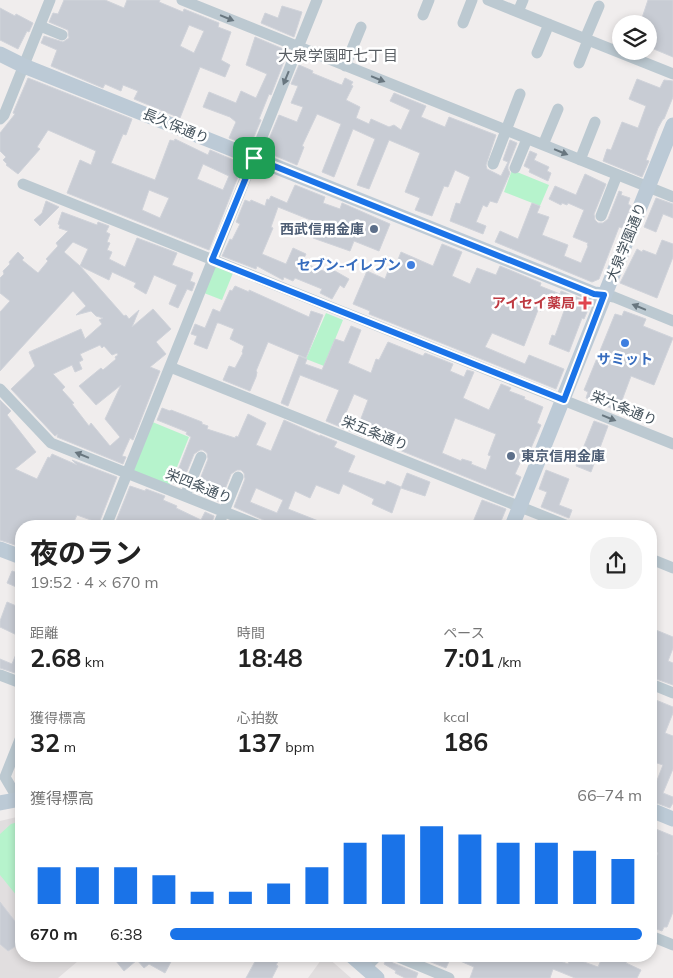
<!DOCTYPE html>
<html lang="ja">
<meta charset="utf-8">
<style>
:root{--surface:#fff;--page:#f2f2f2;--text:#222;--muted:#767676;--accent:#1a73e8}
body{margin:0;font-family:Mulish,"Noto Sans JP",sans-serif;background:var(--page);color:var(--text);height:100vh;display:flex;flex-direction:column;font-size:19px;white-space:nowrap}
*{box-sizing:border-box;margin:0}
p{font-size:16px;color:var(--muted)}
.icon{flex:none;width:28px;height:28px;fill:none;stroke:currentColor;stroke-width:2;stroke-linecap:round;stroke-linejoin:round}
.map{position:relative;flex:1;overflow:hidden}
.side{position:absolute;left:15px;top:520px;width:642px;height:442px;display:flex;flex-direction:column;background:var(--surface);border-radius:20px;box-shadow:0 2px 8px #0003}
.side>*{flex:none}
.fabs{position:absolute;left:612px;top:15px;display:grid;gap:10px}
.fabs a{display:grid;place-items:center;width:45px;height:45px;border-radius:50%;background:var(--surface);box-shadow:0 2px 8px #0003;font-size:25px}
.pin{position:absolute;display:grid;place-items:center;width:42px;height:42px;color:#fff;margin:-21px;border-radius:10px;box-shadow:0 2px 8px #0006}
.round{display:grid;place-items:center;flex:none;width:52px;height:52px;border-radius:20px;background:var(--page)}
.headline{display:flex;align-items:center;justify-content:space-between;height:85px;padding:0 15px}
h1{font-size:28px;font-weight:700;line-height:38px}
.metrics{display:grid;grid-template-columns:repeat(3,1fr);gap:8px;height:85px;padding:5px 15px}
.metrics div{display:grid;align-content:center}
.metrics b{font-size:25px;font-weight:700}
.metrics small{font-size:14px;font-weight:400}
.metrics p{font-size:14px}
.chart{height:140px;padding:10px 15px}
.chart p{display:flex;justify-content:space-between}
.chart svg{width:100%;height:90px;margin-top:5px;stroke:var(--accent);stroke-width:6}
ul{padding:0 15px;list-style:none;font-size:16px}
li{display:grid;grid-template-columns:80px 60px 1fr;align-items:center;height:38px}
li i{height:12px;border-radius:6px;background:var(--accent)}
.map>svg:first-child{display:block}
.education{fill:#e1dedf}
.green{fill:#b6f3cc}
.building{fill:#c8ccd4;stroke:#d0d3da;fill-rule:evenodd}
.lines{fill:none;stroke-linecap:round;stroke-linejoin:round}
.street{stroke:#bcc9d1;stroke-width:11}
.secondary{stroke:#bccad6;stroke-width:15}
.oneway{fill:#68767f}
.route-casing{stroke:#fff;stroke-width:10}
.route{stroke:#1a73e8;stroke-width:6}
.service-dot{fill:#5c6f8a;stroke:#fff;stroke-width:2}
.shop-dot{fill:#3f7fe0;stroke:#fff;stroke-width:2}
.health-dot{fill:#e0444e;stroke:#fff;stroke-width:2}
.labels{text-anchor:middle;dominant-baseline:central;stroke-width:5;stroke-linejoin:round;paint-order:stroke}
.street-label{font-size:14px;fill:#44525c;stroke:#fff}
.service-label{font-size:14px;font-weight:bold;fill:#4e5e75;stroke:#fff;text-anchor:end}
.shop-label{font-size:14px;font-weight:bold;fill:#366cbe;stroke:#fff;text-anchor:end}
.health-label{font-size:14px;font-weight:bold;fill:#be3a42;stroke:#fff;text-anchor:end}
.neighbourhood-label{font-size:15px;fill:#595e63;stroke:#fff}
</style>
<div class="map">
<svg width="673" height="978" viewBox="0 0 673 978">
<rect width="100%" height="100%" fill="#f0eded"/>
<path class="education" d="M21 816V956H84L58 978H0V821Z
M324 956H326L351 978H308Z"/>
<path class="green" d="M512 170 549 185 540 206 504 192Z
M215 266 233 273 222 300 204 293Z
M326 313 343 320 324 366 306 359Z
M150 421 189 437 169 487 134 472 132 467Z
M21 821V901L0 875V834L11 824Z"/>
<path class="building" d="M64 0H105L124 8 127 0H160L159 2 183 12 184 9 219 23 218 27 231 32 221 60 230 65 225 77 200 67 180 118 134 99 138 91 123 85 121 91 105 84 103 88 51 66 57 50 41 43 44 36 63 42 69 38 68 30 49 22 53 13 58 14ZM189 25 204 31 194 53 180 46Z
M648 0H673V57L649 47V24H640Z
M282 6 302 12 294 37 261 23 265 13 278 18Z
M0 8 15 16 16 14 33 23 29 32 27 31 18 49 0 40Z
M255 37 288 51 271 95 269 94 259 119 261 120 250 146 229 138 236 122 230 117 203 107 209 92 236 103 241 91 256 98 267 74 246 65Z
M299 65 313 71 312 73 339 84 342 85 345 78 353 82 351 85 353 86 346 100 360 107 356 118 369 124 371 119 389 127 394 125 401 130 410 110 390 101 394 93 426 106 421 117 445 127 449 117 496 135 486 165 487 169 501 176 508 162 503 160 510 140 517 143 508 166V169L510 173 497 203 490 201 487 207 483 205 476 222 486 226 483 234 450 221 456 203 460 204 470 177 455 170 448 187 444 186 432 216 415 210 420 198 405 192 420 153 389 140 369 189 357 185 375 139 353 129 334 177 322 172 341 124 317 114 302 146 304 147 297 165 264 151 279 115 297 122 303 107 291 103 298 86 291 84Z
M28 78 132 119 126 135 123 134 111 163 155 180 170 140 174 141 175 139 208 155 210 150 243 164 209 250 67 193 80 160 91 165 96 151 48 130 37 147 40 149 18 174 6 165 7 164 3 160 6 157 0 151V133L15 114 13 113ZM203 164 229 176 223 190 197 179ZM149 190 169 198 160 218 142 210Z
M637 79 660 88 664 80 673 81V97L664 119H663L658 128 646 160 649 161 642 177 603 161 607 149 611 150 622 122 638 128 646 106 629 99Z
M530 151 537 154 534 160 549 167 547 171 551 173 548 181 529 172 530 169 524 166Z
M585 174 606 184 594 214 595 220 598 223H603L608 219 619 191 622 192 621 195 630 198 628 204 631 206 622 228 619 227 599 279 592 282 495 242 500 231 518 239 532 203 540 206 537 213 549 217 542 235 568 245 564 256 581 263 588 246 587 245 588 243 573 237 584 210 568 203 567 205 562 203 561 205 549 199 555 186 576 195Z
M295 185 325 197 323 203 340 209 342 203 390 224 379 251 354 241 350 251 313 238 318 223 278 207 271 227 273 228 262 254 286 264 293 248 306 254 302 262 326 272 328 267 349 279 344 288 340 285 332 299 320 293 322 289 295 278 293 281 284 277 283 280 257 266 256 269 222 256 230 239 232 240 240 224 236 222 245 200 250 202 251 200 265 206 267 199 269 200 271 196 287 203Z
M656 198 673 204V218L663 214 656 232 644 227Z
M46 201 59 207 40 226 34 220 42 213Z
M62 212 97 225 98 222 109 226 106 232 110 234 107 242 110 243 107 250 112 252 109 259 125 267 137 238 177 253 172 265 193 273 190 281 195 283 192 291 187 289 178 308 169 304 177 285 154 275 146 294 134 287 136 283 112 272 109 280 80 266 124 316 126 315 129 319 139 310 132 327 153 309 171 329 156 342 166 354 150 367 160 371 133 440 130 438 122 456 126 457 123 464 57 437 58 434 55 436 11 389 35 366 29 352 81 329 85 339 102 324 99 320 103 318 96 316 91 311 76 315 86 306 73 291 0 371V312L10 301 0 293V278L4 274 3 271 10 264 9 262 18 252 24 258 22 260 38 273 48 261 46 259 58 246 56 243 68 231 59 228 60 225 58 224ZM73 242 88 249 80 266 64 252ZM100 345 102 348 104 346 112 355 117 353 118 355 115 357 116 359 103 370 101 368 79 386 96 405 121 385 105 419 120 437 110 446 91 423 89 426 72 404 74 403 62 390 65 387 53 374 72 365 75 372 82 369 79 362 83 360 80 354Z
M662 240 673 244V257L657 298 620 283 637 249 642 252 643 250 656 255Z
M442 244 462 252 452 276 470 284 477 268 496 275 500 266 541 283 540 286 560 294 561 291 589 302 590 305 584 319 582 318 569 352 549 344 552 335 555 336 564 311 544 303 541 311 538 310 524 346 492 333 485 347 525 364 529 355 564 369 556 389 369 314 370 311 353 304 367 271 385 279 388 271 393 272 401 252 433 266Z
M235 286 249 292V290L309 317 311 311 323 315 306 358 268 342 256 371 257 372 256 377 250 391 223 380 229 366 235 368 243 353 242 352 244 346 230 339 234 329 219 323H217L207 349 194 344 197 336 191 334 195 324 205 328 213 309 220 312 230 290 232 291Z
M624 311 646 319 643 326 673 338 654 385 631 376 618 411 586 398 588 392 584 390 615 314 622 316Z
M351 326 361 330 348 363 371 373 376 359 379 360 388 342 423 356 425 353 453 364 450 371 464 377 467 370 474 372 463 398 489 410 501 384 511 388 509 391 525 397 524 399 543 407 537 423 541 425 531 448H527L515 474 521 477 513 496 387 445 388 443 363 433 362 436 326 421 339 390 300 375 288 406 281 403 299 356 307 359 305 364 322 370 335 339 344 342ZM354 394 368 400 360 421 345 415ZM455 418 496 434 488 455 491 456 486 470 471 464 472 462 462 459 461 461 442 453Z
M0 400 11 411 7 415 36 452 15 469 37 479 48 457 50 458 52 454 77 465 72 460 117 477 99 523 77 515 72 526H34L27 524 26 526H21V547L0 540Z
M162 408 170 411 171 410 202 422V424L208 426 207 429 235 438 236 436 238 437 248 414 266 423 256 445 271 451 284 420 320 436V435L337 442 334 447 355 456 348 472 385 485 387 481 401 487 392 513 372 504 374 499 343 484 339 494 316 485 310 498 295 491 288 509 331 526H277L234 507 245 479 244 473 241 470H237L231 474 220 502 195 492 208 459 207 453 203 450H200L194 454 181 486 173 483 191 437 186 434 187 432 157 420ZM256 488 283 500 277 513 250 502Z
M594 421 608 426 591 472 576 466Z
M546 470 569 479 559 505 572 510 569 518 541 507 547 492 539 489Z
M407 473 430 482 425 496 401 488Z
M130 486 145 491 146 489 165 496 163 500 177 506 176 508 201 520 205 512 214 516 211 526H114Z
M482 500 506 509 499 526H483L473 522Z
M12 571 21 574V589L7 583Z
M7 602 21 608V615L18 623 21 625V637L0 627V621Z
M651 628 673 637V648L668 661 673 663V685L651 677Z
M21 642V675L0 668V659L12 664Z
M651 698 673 707V713L665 733 673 736V769L663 793 673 797V803L670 808 651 801V781L656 783 663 765 651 761Z
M651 827 673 836V912L667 927H664L662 931 651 927V869L658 853 651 850Z
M0 902 21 929V943L8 951 0 944Z
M112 956H174L165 973 149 964 144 968 137 960 124 971Z
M258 956H281L276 965 278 966 272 978H246Z
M388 956 393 963 418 973 416 978H405L395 973 396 971 384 964Z
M416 956H488L498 961 500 956H539L553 962 555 959 568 964 570 957 598 967 603 956H628L626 963 641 970 637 978H575L553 969 550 978H470L474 967 451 957 446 968Z"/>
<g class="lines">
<path class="street" d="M182 0 673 197
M488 0 673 74
M518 12 523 0
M423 15 429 0
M463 23 472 0
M40 26 62 35
M585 39 599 6
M537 53 549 24
M579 63 588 40
M345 66 361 27
M0 119 4 115 50 0
M543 145 558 109
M580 160 595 122
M493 164 520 94
M515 168 527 139
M23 184 673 444
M601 216 617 175
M604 295 614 297 673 321
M170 367 568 526
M0 389 51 443 260 526
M185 496 201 457
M106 526 317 0
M218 526 238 477
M651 559 673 568
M0 675 21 683
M651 684 673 693
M18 799 5 777 21 737
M651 936 673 945
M396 956 449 978
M365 968 377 956"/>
<path class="secondary" d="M0 54 24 66 557 279 594 294 604 295
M512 526 673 125
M0 549 21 557
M0 803 21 799
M651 810 673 819
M352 956 377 978"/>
</g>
<defs><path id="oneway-solid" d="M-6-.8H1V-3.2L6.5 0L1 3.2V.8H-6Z" transform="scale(1.25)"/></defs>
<g class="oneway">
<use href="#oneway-solid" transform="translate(227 18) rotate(22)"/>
<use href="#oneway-solid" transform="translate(286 78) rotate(112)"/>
<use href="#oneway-solid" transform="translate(378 79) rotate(22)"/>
<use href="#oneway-solid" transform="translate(561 152) rotate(22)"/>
<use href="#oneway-solid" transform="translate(639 307) rotate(-158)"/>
<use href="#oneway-solid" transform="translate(609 418) rotate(22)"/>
<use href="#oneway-solid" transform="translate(82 455) rotate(-158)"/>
</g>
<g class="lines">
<defs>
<path id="route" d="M254 158 594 294 604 295 564 400 212 260Z"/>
</defs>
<use href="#route" class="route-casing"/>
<use href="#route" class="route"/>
</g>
<g class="service-dot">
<circle cx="374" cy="229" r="5"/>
<circle cx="511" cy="456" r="5"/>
</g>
<g class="shop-dot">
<circle cx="411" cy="265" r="5"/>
<circle cx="625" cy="343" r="5"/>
</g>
<path class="health-dot" d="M582.5 295.5h5v5h5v5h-5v5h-5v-5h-5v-5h5z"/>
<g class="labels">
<g class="street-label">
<text transform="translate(176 126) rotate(22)">長久保通り</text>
<text transform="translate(626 242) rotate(-68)">大泉学園通り</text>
<text transform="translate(624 408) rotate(22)">栄六条通り</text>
<text transform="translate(375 433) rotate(22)">栄五条通り</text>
<text transform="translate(199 486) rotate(22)">栄四条通り</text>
</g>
<g class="service-label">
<text x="364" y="229">西武信用金庫</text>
<text x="521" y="456" text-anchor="start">東京信用金庫</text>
</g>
<g class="shop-label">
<text x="401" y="265">セブン-イレブン</text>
<text x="625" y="359" text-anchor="middle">サミット</text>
</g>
<g class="health-label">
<text x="575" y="303">アイセイ薬局</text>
</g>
<g class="neighbourhood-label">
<text x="338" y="55">大泉学園町七丁目</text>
</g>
</g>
</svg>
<div class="fabs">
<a><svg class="icon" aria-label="layers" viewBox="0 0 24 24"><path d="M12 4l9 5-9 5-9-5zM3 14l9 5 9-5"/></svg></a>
</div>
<div class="pin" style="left:254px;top:158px;background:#1e9e55"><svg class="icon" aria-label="arrive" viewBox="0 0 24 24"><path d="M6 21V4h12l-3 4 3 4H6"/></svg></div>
<section class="side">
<div class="headline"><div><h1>夜のラン</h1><p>19:52 · 4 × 670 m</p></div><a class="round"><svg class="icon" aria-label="share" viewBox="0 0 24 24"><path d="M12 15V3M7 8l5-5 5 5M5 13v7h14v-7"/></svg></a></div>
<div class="metrics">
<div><p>距離</p><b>2.68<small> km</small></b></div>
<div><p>時間</p><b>18:48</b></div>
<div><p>ペース</p><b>7:01<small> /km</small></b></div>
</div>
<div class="metrics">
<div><p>獲得標高</p><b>32<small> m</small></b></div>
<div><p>心拍数</p><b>137<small> bpm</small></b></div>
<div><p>kcal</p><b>186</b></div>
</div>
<div class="chart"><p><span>獲得標高</span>66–74 m</p>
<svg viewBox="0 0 160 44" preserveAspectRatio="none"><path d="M5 44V26M15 44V26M25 44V26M35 44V30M45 44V38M55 44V38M65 44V34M75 44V26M85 44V14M95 44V10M105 44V6M115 44V10M125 44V14M135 44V14M145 44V18M155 44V22"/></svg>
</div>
<ul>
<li><b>670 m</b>6:38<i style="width:100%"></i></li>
</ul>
</section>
</div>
